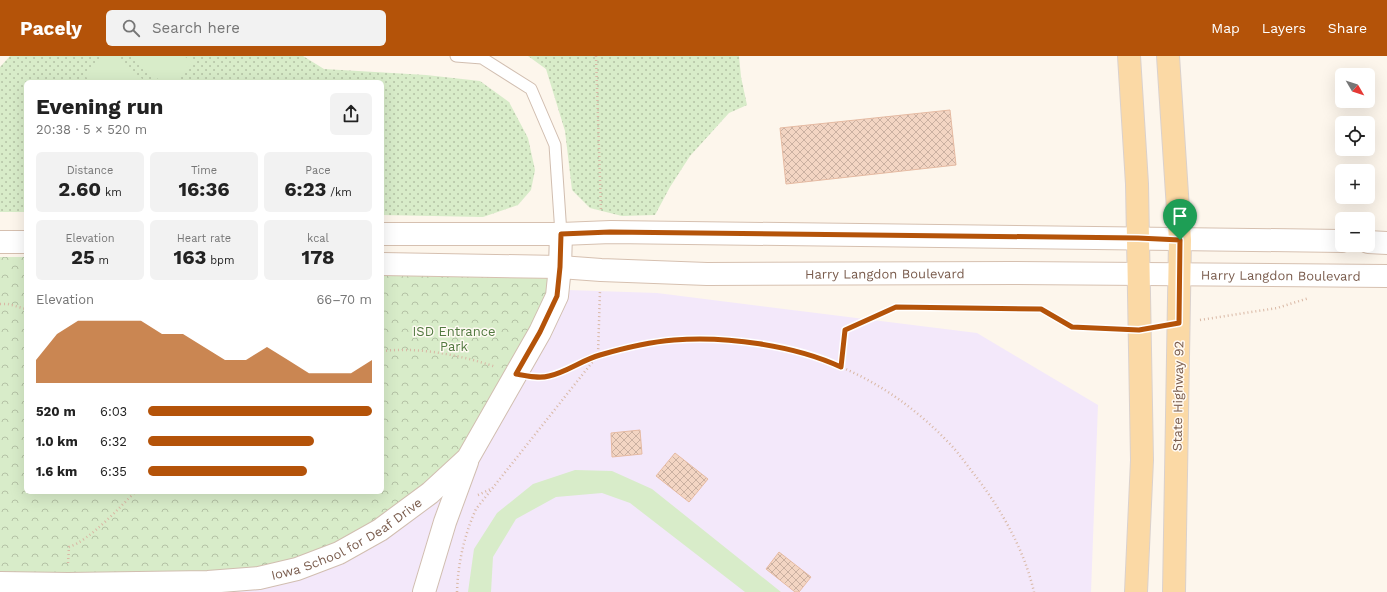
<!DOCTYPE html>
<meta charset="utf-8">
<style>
:root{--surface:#fff;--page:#f2f2f2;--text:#222;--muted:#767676;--accent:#b45309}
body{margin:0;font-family:"Work Sans",sans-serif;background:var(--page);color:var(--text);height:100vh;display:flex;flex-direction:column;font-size:15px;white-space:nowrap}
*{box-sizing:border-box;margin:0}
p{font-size:13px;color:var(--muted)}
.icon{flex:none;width:22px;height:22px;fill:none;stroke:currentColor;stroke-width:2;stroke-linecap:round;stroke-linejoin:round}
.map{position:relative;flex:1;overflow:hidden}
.side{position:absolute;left:24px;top:24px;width:360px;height:414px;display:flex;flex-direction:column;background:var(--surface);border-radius:6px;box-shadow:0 4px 16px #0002}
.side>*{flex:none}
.needle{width:26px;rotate:129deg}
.controls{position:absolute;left:1335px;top:12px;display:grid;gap:8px}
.controls a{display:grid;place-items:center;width:40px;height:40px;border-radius:6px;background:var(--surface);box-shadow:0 4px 16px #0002;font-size:20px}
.pin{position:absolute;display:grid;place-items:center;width:34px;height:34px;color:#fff;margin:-41px -17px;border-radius:50% 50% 50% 0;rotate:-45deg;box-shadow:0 0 4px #0007}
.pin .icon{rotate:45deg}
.round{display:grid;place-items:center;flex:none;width:42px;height:42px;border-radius:6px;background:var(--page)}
.overview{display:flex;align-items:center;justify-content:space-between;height:68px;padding:0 12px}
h1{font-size:22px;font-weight:700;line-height:30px}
.stats{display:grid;grid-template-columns:repeat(3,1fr);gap:6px;height:68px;padding:4px 12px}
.stats div{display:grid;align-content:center;border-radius:6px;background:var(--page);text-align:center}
.stats b{font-size:20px;font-weight:700}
.stats small{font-size:11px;font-weight:400}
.stats p{font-size:11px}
.chart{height:112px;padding:8px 12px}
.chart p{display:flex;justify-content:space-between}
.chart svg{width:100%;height:72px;margin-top:4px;fill:var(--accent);opacity:.7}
ul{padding:0 12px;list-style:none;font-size:13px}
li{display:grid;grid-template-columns:64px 48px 1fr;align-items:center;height:30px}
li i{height:10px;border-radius:5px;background:var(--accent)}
header{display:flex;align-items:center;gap:24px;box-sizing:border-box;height:56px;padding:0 20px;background:var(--accent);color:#fff}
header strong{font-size:19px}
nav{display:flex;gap:22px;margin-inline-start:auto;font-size:14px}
.search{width:280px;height:36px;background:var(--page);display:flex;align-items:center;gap:10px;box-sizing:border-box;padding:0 14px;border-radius:6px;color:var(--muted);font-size:15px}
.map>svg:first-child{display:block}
.education{fill:#f3e8fa}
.grass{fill:url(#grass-dots)}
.park{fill:url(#park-crowns)}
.pitch{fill:#d8ecc9}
.building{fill:url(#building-cross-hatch);stroke:#e6bba3}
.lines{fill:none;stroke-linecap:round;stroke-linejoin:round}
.lane-casing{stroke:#d1beb0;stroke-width:13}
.street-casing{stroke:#d1beb0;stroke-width:24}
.secondary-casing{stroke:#d6c0b0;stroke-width:24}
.primary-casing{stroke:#dad1cd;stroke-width:24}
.path{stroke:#d9b8a5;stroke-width:2.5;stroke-dasharray:1 3;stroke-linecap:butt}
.lane{stroke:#fff;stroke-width:11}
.street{stroke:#fff;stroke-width:22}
.secondary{stroke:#fff;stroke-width:22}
.primary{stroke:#fbd9a5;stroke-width:22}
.route-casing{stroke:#fff;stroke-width:8}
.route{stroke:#b45309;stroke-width:5}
.labels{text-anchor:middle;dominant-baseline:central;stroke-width:3;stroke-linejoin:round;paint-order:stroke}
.street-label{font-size:13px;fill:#7a5c4d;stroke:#fffaf3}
.park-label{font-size:13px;fill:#537a41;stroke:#fffaf3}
</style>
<header>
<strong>Pacely</strong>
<div class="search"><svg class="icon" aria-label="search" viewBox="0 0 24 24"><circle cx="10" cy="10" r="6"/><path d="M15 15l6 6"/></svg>Search here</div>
<nav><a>Map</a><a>Layers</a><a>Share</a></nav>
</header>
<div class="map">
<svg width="1387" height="536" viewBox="0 0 1387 536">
<defs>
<pattern id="grass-dots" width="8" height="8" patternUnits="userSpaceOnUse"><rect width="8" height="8" fill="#d8ecc9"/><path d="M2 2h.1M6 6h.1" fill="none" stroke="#b4c2a5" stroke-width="1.8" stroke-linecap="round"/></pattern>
<pattern id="park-crowns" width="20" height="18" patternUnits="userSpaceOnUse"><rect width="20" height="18" fill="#d8ecc9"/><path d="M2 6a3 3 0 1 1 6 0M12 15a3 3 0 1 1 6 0" fill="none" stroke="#b4c2a5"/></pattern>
<pattern id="building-cross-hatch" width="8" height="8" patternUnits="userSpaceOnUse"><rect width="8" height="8" fill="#f3d5c3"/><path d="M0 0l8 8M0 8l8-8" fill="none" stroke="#cab0a1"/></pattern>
</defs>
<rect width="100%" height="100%" fill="#fdf6ec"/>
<path class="education" d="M382 228 657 237 977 277 1098 349 1091 536H0L26 436H382Z"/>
<path class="grass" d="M10 0H303L324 13 426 19 480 25 509 46 528 82 535 114 531 134 518 149 483 161 382 159V26H26V156H0V11Z
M528 0H739L741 21 747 49 729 57 690 100 670 131 655 159 622 160 590 152 572 134 565 75 546 13Z"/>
<path class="park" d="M0 201H26V436H382V208L560 211 468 402 430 437 297 513 0 527Z"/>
<path class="pitch" d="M103 0H114L146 26H92L86 21Z
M130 0H184L192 6 176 26H162Z
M575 414 612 415 652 433 781 536H745L630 447 602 437 556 441 516 463 493 501 491 536H468L474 493 497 457 533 428Z"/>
<path class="building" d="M950 54 956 109 786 128 780 72Z
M640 374 642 398 612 401 611 377Z
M675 397 708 423 689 446 656 420Z
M779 496 811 521 799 536H795L766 513Z"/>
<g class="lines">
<defs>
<path id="lane" d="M456 0 482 2 531 33 555 89 561 178"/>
<g id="street">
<path id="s1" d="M0 527 68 528 208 526 259 522 297 513 339 497 380 474 430 437 468 402 540 276 557 240 560 211 561 178"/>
<path d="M424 536 445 466 467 406"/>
</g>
<g id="secondary">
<path d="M382 178H561L611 176 1342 185"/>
<path d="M0 186H26"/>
<path d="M1368 186 1387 187"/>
<path id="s2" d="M382 208 560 211 601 214 707 218 1015 217 1387 220"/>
</g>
<path id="primary" d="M1129 0 1137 128 1142 404 1136 536
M1168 0 1180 184 1174 536"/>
</defs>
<use href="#lane" class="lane-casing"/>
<use href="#street" class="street-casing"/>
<use href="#secondary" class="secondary-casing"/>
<use href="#primary" class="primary-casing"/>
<path class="path" d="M596 0 601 155
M0 248H8L26 253
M1200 264 1277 252 1309 242
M382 295C421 291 460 299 496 311
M841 311 845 274 896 251 1041 253 1072 271 1120 273
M540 321C560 320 578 307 597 300 620 291 649 287 673 284 694 282 715 284 735 286 820 293 890 325 949 387 958 396 966 408 974 418 1001 453 1024 493 1034 536
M478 439 493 432
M68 507 69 491C90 484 119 452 135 436
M457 536C458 507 464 480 476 453L598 299 600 234"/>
<use href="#lane" class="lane"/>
<use href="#street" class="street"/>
<use href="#secondary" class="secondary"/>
<use href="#primary" class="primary"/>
</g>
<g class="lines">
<defs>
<path id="route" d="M610 176 1138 182 1180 184 1179 267 1139 274 1072 271 1041 253 896 251 845 274 841 311C794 289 726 280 674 284 649 286 624 292 600 299 582 304 567 316 549 320 539 323 527 320 516 318L540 276 557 240 560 211 561 178Z"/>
</defs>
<use href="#route" class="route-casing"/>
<use href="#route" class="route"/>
</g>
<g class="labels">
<g class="street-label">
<text stroke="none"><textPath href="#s2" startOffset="503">Harry Langdon Boulevard</textPath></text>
<text stroke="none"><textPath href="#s2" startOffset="899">Harry Langdon Boulevard</textPath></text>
<text transform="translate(1178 340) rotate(-89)">State Highway 92</text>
<text stroke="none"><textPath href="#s1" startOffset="356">Iowa School for Deaf Drive</textPath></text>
</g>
<g class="park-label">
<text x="454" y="275">ISD Entrance<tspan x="454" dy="15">Park</tspan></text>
</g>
</g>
</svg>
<div class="controls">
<a><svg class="needle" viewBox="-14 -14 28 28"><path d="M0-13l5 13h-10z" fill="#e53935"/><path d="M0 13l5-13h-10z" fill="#767676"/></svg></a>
<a><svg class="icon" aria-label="locate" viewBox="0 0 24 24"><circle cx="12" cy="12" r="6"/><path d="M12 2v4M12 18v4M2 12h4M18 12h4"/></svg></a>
<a>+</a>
<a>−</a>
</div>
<div class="pin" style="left:1180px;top:184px;background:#1e9e55"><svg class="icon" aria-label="arrive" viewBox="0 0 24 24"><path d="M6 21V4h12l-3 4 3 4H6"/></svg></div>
<section class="side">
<div class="overview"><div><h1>Evening run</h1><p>20:38 · 5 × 520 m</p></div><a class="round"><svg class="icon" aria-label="share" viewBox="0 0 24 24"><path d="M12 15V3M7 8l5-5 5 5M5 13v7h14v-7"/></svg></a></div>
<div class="stats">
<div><p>Distance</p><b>2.60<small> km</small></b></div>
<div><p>Time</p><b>16:36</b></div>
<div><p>Pace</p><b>6:23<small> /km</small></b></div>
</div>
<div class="stats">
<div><p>Elevation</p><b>25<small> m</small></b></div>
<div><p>Heart rate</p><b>163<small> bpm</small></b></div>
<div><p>kcal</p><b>178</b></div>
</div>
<div class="chart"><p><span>Elevation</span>66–70 m</p>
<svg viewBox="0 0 160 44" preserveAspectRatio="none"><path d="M0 44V30L10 14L20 6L30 6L40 6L50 6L60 14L70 14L80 22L90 30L100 30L110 22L120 30L130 38L140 38L150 38L160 30V44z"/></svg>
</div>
<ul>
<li><b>520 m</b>6:03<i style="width:100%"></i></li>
<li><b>1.0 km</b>6:32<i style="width:74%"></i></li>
<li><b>1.6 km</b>6:35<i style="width:71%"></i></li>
</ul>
</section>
</div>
